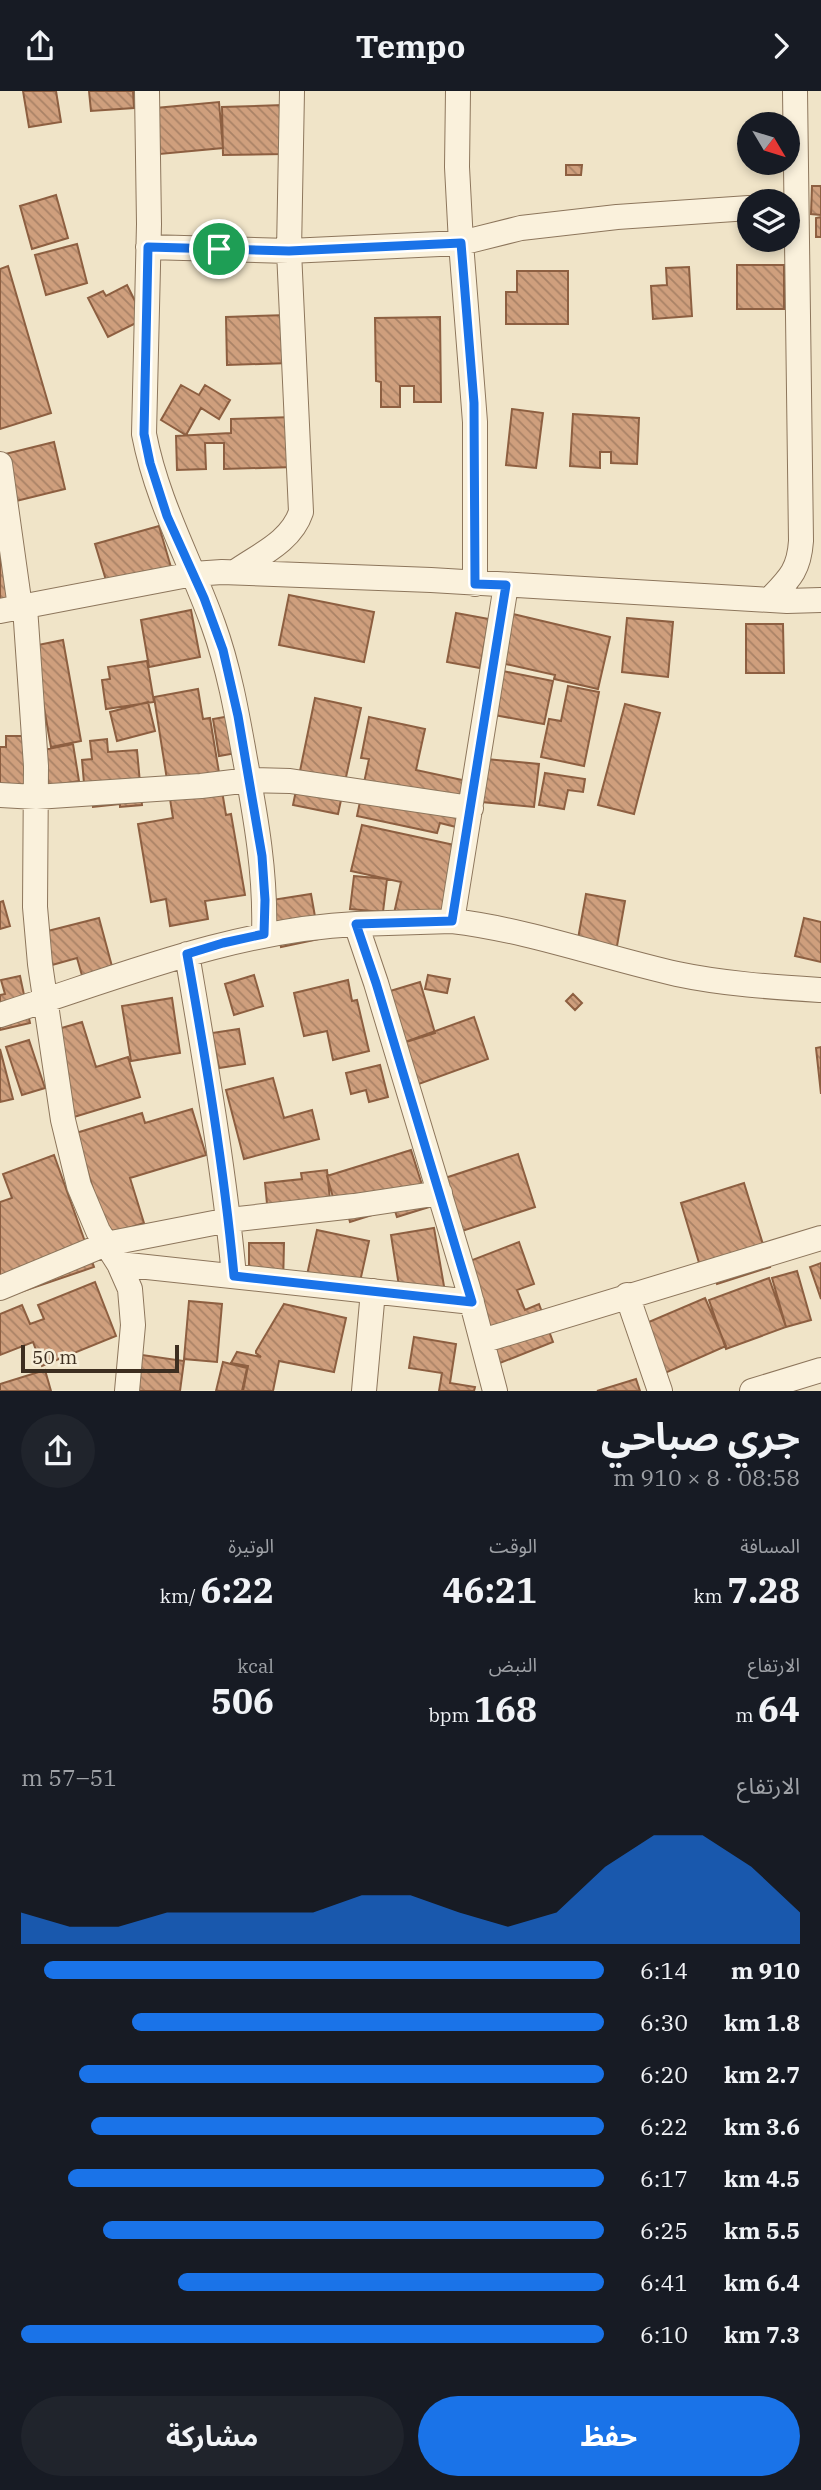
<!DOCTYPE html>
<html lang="ar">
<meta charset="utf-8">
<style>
:root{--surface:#171b24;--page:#20242c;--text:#f1f3f6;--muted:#9ea1a6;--accent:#1a73e8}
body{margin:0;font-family:"IBM Plex Serif","Noto Sans Arabic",serif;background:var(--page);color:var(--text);direction:rtl;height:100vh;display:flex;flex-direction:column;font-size:26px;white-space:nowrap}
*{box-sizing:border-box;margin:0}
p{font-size:23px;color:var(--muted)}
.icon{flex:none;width:38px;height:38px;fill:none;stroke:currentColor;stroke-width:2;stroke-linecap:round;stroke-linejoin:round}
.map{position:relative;height:1300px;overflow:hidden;direction:ltr}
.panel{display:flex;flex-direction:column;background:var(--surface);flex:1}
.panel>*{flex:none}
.needle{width:46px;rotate:128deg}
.tools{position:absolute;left:737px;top:21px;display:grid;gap:14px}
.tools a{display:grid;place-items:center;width:63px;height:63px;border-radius:50%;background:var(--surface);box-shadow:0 4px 10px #0003;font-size:35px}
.scale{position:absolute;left:21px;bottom:18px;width:158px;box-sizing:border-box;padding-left:7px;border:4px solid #3d2e20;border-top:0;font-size:19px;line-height:24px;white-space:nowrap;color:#3d2e20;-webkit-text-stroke:5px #f7eed8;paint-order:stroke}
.pin{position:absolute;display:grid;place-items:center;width:60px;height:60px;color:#fff;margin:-30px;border:4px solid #fff;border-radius:50%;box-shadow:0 2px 7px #0007}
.round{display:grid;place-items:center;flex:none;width:74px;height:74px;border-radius:37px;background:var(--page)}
.overview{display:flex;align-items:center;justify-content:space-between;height:119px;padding:0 21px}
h1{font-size:38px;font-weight:700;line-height:52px}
.metrics{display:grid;grid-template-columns:repeat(3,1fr);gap:10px;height:119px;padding:7px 21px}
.metrics div{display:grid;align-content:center}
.metrics b{font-size:35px;font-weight:700}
.metrics small{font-size:19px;font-weight:400}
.metrics p{font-size:19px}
.chart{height:196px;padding:14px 21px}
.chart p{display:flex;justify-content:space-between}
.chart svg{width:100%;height:126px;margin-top:7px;fill:var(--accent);opacity:.7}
.cta{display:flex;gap:14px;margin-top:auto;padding:14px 21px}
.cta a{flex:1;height:80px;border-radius:42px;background:var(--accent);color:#fff;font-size:28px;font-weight:700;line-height:80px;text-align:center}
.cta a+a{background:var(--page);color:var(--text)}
ul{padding:0 21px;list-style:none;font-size:23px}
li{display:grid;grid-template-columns:112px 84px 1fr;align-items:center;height:52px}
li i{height:18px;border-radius:9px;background:var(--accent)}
header{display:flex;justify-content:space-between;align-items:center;height:91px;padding:0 21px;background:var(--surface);font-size:32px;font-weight:700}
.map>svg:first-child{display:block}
.building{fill:url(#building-back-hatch);stroke:#8d5f41;stroke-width:2}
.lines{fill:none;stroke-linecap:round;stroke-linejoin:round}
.minor-casing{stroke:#8d765c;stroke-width:26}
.minor{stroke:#faf1dc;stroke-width:24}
.route-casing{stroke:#fff;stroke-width:14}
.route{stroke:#1a73e8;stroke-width:9}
</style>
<header><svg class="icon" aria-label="forward" viewBox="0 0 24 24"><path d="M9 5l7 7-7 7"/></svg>Tempo<svg class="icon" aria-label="share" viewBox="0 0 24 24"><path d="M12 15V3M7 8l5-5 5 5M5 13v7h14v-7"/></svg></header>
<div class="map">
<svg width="821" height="1300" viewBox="0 0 821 1300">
<defs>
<pattern id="building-back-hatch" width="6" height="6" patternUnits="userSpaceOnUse" patternTransform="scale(1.75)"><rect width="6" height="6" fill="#cf9f7d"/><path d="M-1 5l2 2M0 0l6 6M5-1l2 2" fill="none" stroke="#a98266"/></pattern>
</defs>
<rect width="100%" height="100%" fill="#f0e4c8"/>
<path class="building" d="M23 0H56L61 31 29 36Z
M89 0H133L134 17 91 20Z
M219 11 223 57 160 63 156 17Z
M283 14 284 63 223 64 222 16Z
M566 74H582L581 84H566Z
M812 95H821V124L811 123Z
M56 104 68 147 32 158 20 115Z
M821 126V146H816V127Z
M77 153 87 192 46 204 35 164Z
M737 174H784V218H737Z
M8 175 51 322 0 338V178Z
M689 176 692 225 653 228 651 195 667 194 666 177Z
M517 180H568V233H506V201H517Z
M127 194 144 228 108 246 88 207 103 200 106 205Z
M288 224 289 272 227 274 226 226Z
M440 226 441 311H414V295H400V316H381V291L376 290 375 227Z
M181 294 199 304 205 294 230 309 219 328 201 317 186 344 161 329Z
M512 318 543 322 536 377 506 374Z
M573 323 639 327 637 373 611 372V361H600V377L570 375Z
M293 326 294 376 224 378V352H205L206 378 177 379 176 345 231 342V328Z
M54 351 65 398 12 411 1 364Z
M159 435 175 490 112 509 95 453Z
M0 444 11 516 0 518Z
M289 504 374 521 364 571 279 554Z
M191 519 200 566 149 576 141 529Z
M456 522 489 528 480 577 447 571Z
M513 523 610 546 598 598 554 588 555 584 501 572Z
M627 527 673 531 668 586 622 581Z
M746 533H783L784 582H746Z
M63 549 81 650 51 656 33 555Z
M147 570 154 611 106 618 102 589 110 588 108 576Z
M503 580 553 590 544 633 494 624Z
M568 595 599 601 584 675 541 666 549 628 561 630Z
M198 598 203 628 210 627 226 724 231 723 245 804 205 810 208 828 170 835 166 808 151 811 138 733 173 727 154 606Z
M315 607 361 617 338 723 293 714Z
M148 611 155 640 117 650 110 621Z
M625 613 660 622 634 723 598 714Z
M236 624 242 661 219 665 213 628Z
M369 626 425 638 416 679 467 690 456 736 440 732 437 742 357 725 369 668 361 667Z
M6 645H24L25 711 0 712V656H6Z
M107 648 108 661 137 659 142 714 120 716V713L93 716 91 691 84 692 82 669 92 668 90 650Z
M73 653 79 690 49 695 43 659Z
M486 668 539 673 534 716 482 711Z
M545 682 585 688 583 701 568 699 564 718 539 714Z
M362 734 459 755 440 837 393 827 401 791 351 780Z
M354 785 387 788 383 821 350 818Z
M311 803 319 848 281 856 272 809Z
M586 803 625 810 615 866 576 859Z
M3 810 10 835 0 838V811Z
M99 827 117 894 87 902 77 867 45 876 36 843Z
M804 827 821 831V871L795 865Z
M254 884 263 915 234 924 225 893Z
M428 884 450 888 447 902 425 898Z
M20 885 30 932 0 939V904L5 903 1 889Z
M348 889 352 910 357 909 369 960 333 969 327 940 304 945 294 902Z
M420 891 435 942 393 955 377 904Z
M573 903 582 912 575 919 566 910Z
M172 907 180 962 131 970 122 915Z
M474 926 488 968 416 994 402 952Z
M82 931 96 976 128 966 140 1006 74 1026 48 941Z
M239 938 245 973 219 977 212 942Z
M29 949 45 997 22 1004 6 956Z
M821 956V1003L816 957Z
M0 958 13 1008 0 1011Z
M380 974 388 1006 369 1011 366 999 351 1003 346 982Z
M273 987 284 1027 312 1019 319 1048 244 1068 226 999Z
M192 1018 206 1064 130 1087 144 1132 107 1144 76 1042 142 1022 145 1032Z
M411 1059 429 1116 397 1126 394 1117 350 1131 345 1114 336 1117 327 1085Z
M518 1063 535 1116 453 1143 436 1090Z
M54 1064 94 1176 0 1208V1111L12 1107 3 1083Z
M327 1079 332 1129 268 1123 265 1092 302 1088 301 1082Z
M744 1092 770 1176 717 1193 710 1172 700 1175 681 1112Z
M434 1137 445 1201 401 1208 391 1144Z
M317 1139 369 1150 359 1195 307 1184Z
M519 1151 534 1193 517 1199 525 1219 539 1213 553 1251 500 1272 462 1173Z
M249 1152H284L283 1195H249Z
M821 1172V1208L810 1176Z
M797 1180 811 1229 786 1236 772 1187Z
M769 1187 786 1236 726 1258 709 1209Z
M95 1191 116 1245 42 1275 33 1251 0 1264V1223L22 1214 30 1233 44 1228 38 1214Z
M705 1207 726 1255 665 1282 644 1233Z
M189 1210 222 1213 217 1271 184 1268Z
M284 1213 346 1227 334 1281 279 1270 273 1300H243L248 1275 231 1272 237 1261 261 1266 256 1262V1260Z
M414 1246 456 1253 450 1292 475 1296 474 1300H439L442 1282 409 1277Z
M142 1264 184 1270 180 1300H136Z
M223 1271 247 1277 242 1300H216Z
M45 1279 51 1300H0V1293Z
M636 1288 640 1300H597Z"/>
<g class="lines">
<defs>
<path id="minor" d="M147 0 149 133 144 343C157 411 190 469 213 533 229 577 237 623 245 668 256 727 266 784 264 843
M458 0 457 76 461 152 475 331V493
M148 156 289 160 461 152 521 137 617 126 749 117
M0 373 20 516
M235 481C259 464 291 451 301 421L289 160 292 0
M769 509C789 488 799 480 801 450L795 0
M25 516 36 675 35 816 40 873 63 1029 79 1095 98 1140 119 1173 130 1198 133 1234 127 1300
M0 520 193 483 222 481 431 489 787 510 821 509
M0 704 36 706 201 695 249 689 290 690 471 717
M452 830C528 839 602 866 677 883 724 893 773 896 821 899
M187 863C205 970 224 1077 234 1185
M0 924C117 887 232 839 356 833
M119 1173 472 1211
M0 1197 106 1153 229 1129 354 1115 440 1102
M627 1204 660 1300
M482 1250 821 1147
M364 1300 373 1200
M495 1300 468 1197 376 892 356 833 452 830 506 494
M752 1300 821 1279"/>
</defs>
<use href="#minor" class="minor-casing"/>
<use href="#minor" class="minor"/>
</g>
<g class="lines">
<defs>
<path id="route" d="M461 152 474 312 475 493 506 494 452 830 356 833 376 892 472 1211 234 1185C224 1077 206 970 187 863L223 852 264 843 265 809 262 765 238 625 223 559 204 507 167 425 150 372 144 343 148 156 289 160Z"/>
</defs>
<use href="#route" class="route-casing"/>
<use href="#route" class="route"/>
</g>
</svg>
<div class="tools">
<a><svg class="needle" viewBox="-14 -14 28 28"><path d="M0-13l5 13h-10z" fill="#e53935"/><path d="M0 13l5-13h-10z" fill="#9ea1a6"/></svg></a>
<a><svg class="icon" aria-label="layers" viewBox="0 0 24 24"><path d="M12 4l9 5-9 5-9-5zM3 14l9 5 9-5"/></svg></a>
</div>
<div class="scale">50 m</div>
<div class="pin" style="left:219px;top:158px;background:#1e9e55"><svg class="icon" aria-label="arrive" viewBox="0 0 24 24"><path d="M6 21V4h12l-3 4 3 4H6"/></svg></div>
</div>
<section class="panel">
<div class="overview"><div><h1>جري صباحي</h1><p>08:58 · 8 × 910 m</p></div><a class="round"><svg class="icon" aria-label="share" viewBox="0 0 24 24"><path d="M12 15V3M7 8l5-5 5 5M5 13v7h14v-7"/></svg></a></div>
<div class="metrics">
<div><p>المسافة</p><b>7.28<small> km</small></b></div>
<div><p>الوقت</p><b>46:21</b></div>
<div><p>الوتيرة</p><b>6:22<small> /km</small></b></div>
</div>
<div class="metrics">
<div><p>الارتفاع</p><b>64<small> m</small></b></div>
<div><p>النبض</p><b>168<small> bpm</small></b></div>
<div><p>kcal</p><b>506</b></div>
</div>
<div class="chart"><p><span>الارتفاع</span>51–57 m</p>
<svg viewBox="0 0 160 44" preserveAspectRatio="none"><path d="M0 44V33L10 38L20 38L30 33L40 33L50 33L60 33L70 27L80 27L90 33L100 38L110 33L120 17L130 6L140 6L150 17L160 33V44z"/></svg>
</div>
<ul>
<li><b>910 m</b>6:14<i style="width:96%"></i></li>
<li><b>1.8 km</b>6:30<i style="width:81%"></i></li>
<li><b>2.7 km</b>6:20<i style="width:90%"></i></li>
<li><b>3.6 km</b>6:22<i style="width:88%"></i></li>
<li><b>4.5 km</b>6:17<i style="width:92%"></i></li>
<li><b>5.5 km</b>6:25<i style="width:86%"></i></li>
<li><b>6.4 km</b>6:41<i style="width:73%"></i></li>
<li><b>7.3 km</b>6:10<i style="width:100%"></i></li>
</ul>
<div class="cta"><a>حفظ</a><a>مشاركة</a></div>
</section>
